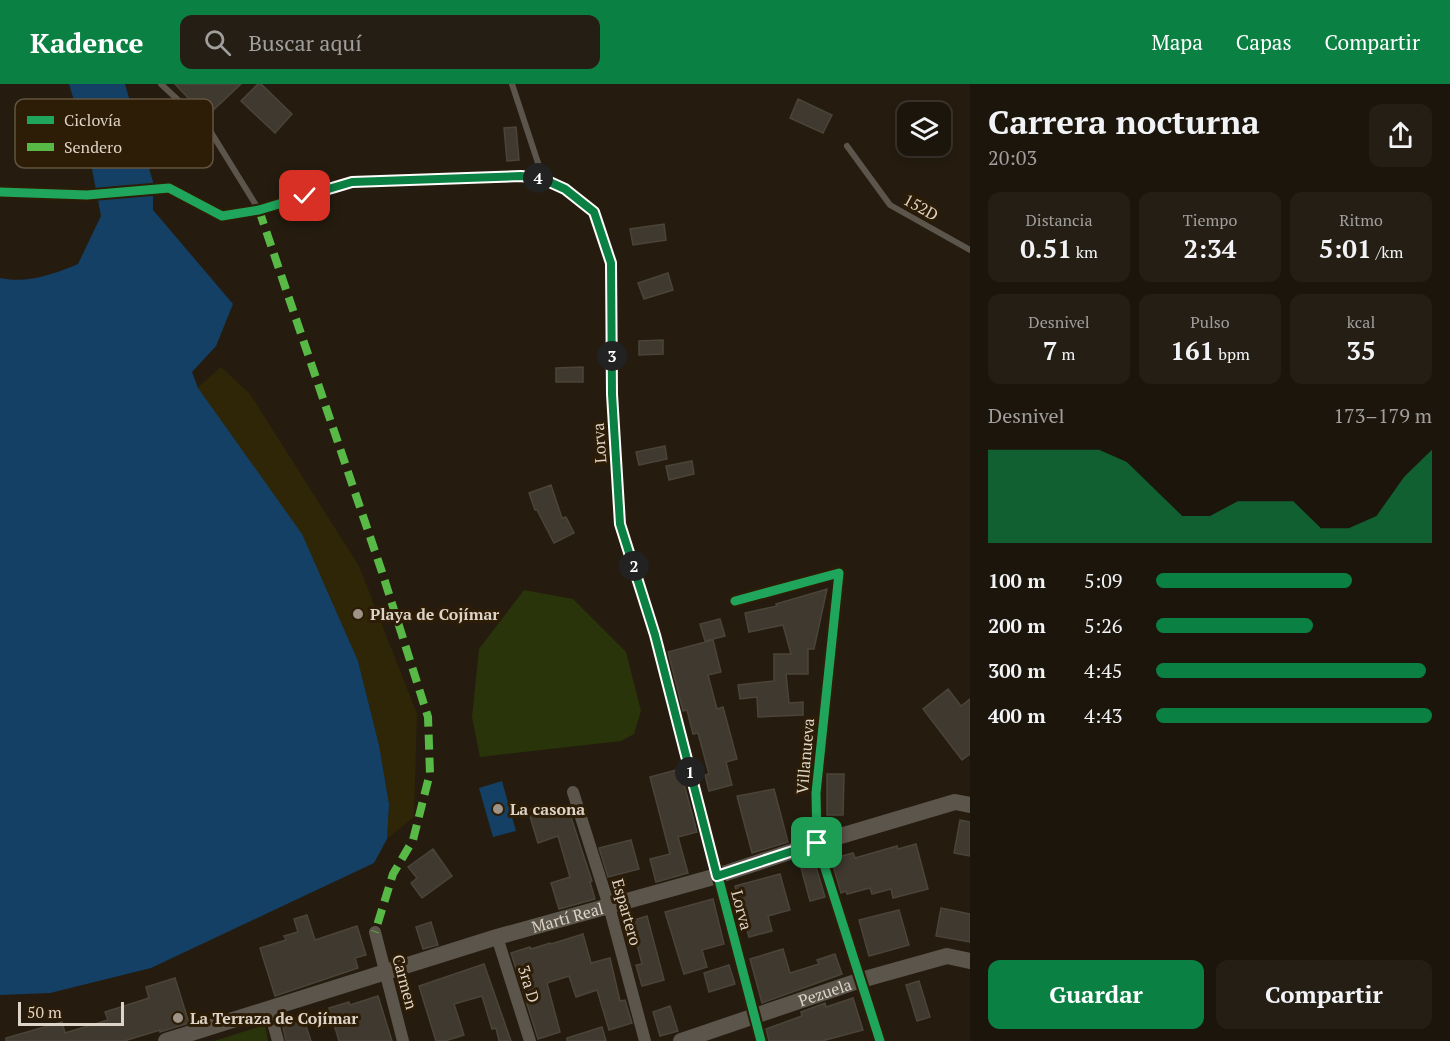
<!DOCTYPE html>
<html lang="es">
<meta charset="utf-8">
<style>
:root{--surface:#1c150b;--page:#251e14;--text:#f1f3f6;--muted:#a09f9d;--line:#3a342c;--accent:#0b8043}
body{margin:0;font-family:"PT Serif",serif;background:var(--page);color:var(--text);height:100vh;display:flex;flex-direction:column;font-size:22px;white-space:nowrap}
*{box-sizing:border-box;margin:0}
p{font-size:20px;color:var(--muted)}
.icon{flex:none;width:33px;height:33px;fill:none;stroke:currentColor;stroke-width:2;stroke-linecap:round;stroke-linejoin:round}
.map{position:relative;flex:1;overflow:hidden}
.drawer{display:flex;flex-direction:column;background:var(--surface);width:480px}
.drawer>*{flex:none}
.fabs{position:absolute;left:897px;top:18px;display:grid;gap:12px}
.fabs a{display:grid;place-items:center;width:54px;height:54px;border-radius:12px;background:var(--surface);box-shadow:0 3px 9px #0003,0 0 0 2px var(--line);font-size:30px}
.scale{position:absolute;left:18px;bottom:15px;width:106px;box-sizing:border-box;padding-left:6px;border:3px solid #ddd3c6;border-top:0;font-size:16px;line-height:21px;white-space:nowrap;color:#ddd3c6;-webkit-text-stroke:4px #2d1d07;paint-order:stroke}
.pin{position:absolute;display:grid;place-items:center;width:51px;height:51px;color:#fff;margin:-26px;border-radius:12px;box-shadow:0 3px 9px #0006}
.km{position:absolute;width:30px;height:30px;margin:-15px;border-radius:50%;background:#222;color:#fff;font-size:16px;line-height:30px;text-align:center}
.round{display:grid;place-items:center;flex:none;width:63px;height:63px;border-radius:12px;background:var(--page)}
.headline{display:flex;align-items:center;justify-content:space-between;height:102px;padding:0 18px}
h1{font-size:33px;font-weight:700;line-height:45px}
.metrics{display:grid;grid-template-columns:repeat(3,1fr);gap:9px;height:102px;padding:6px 18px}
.metrics div{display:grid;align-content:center;border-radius:12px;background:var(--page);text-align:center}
.metrics b{font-size:26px;font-weight:700}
.metrics small{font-size:16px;font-weight:400}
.metrics p{font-size:16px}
.chart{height:168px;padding:12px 18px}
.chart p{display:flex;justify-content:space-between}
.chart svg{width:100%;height:108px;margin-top:6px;fill:var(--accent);opacity:.7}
.button{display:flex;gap:12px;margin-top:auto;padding:12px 18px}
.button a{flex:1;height:69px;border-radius:12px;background:var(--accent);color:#fff;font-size:24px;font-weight:700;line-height:69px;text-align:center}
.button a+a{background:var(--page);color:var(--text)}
ul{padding:0 18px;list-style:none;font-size:20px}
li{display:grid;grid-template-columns:96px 72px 1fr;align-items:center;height:45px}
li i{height:15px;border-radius:8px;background:var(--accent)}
header{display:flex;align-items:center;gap:36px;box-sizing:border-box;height:84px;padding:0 30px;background:var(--accent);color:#fff}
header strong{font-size:28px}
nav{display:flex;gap:33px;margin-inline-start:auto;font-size:21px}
.search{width:420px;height:54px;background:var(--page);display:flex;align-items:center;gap:15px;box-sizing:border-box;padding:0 21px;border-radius:12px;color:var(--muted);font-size:22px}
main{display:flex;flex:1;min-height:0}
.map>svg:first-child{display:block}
.green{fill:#29340b}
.sand{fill:#2e2607}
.water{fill:#144066}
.building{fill:#40392f;stroke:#4b4439;stroke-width:1.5}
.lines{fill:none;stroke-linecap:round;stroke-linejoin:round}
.lane{stroke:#5c554b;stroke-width:6}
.street{stroke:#5c554b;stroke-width:12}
.secondary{stroke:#5c554b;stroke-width:16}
.quiet{stroke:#58b947;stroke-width:8;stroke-dasharray:15 8;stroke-linecap:butt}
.cycleway-casing{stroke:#2d1d07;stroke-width:13}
.cycleway{stroke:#20a55d;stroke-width:9}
.route-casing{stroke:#fff;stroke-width:12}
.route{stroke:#0b8043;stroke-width:8}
.poi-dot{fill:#9d9386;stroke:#2d1d07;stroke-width:2}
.labels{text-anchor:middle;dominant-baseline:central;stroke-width:6;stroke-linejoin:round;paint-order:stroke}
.street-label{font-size:16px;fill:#ddd3c6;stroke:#2d1d07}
.poi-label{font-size:16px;font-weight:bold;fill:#ddd3c6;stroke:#2d1d07;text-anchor:start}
.key{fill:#2d1d07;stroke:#625440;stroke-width:1.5}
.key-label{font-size:16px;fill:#ddd3c6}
</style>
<header>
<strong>Kadence</strong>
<div class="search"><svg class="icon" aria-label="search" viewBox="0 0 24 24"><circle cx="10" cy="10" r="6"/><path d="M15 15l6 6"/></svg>Buscar aquí</div>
<nav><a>Mapa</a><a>Capas</a><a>Compartir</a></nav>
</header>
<main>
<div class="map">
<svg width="970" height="957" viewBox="0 0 970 957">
<rect width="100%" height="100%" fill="#251c0f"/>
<path class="green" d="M524 506 573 515 626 568 641 627 634 650 621 657 480 673 472 633 479 565Z
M265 941 268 957H214Z"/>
<path class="sand" d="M221 283 250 310 359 482 417 630 414 733 387 755 389 720 379 661 358 577 197 304Z"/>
<path class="water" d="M69 0H125L153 98V126L233 220 216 262 192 288 198 304 302 450 358 577 379 661 389 720 387 755 374 779 151 884 50 909 0 911V194C26 200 55 190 78 180L101 132 87 59Z
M502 697 516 747 493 753 479 704Z"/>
<path class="building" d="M175 0H241L206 33Z
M258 0H261L292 30 275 49 241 17Z
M798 15 832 31 823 49 790 34Z
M516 43 519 76 507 77 504 44Z
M664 140 666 156 633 161 630 145Z
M668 189 673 206 644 215 638 199Z
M663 256V270L639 271V257Z
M583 283V298H556V284Z
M665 362 667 375 639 381 636 368Z
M692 377 694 390 669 396 666 382Z
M551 401 562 434 566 433 574 449 554 459 537 426H535L529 409Z
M827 505 814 565H808V590H786L789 619 803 618V631L758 633 757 613 740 615 738 601 774 597V570H791L783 541 749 548 745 529 777 522 776 520Z
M720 535 725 552 705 557 700 540Z
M713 556 721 588 708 591 717 625 723 623 737 675 726 678 732 701 709 707 705 691 709 690 698 649 693 650 687 626 683 627 668 568Z
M948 605 961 622 970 615V670L962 676 923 625Z
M680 685 697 748 678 753 688 789 656 798 650 775 670 770 650 693Z
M827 690H844L843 731H827Z
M774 705 788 758 752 769 737 712Z
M541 722 544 732 568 724 592 797 590 798 595 815 559 825 551 799 570 793 558 752 538 759 528 726Z
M960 736 970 738V772L954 769Z
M631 756 639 785 608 793 599 764Z
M916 760 928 805 893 814 891 805 872 810 870 804 847 810 846 807 841 809 831 775 853 769 855 774 897 762 898 765Z
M433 765 452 792 422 814 411 799 417 794 408 783Z
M814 776 825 813 810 817 800 780Z
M780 790 790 826 768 832 772 847 749 853 735 802Z
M713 815 724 860 702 866 707 883 684 890 665 828Z
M941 824 970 830V858L936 852Z
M899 826 909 861 869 872 859 836Z
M307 831 315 856 357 842 366 871 355 874 358 884 275 912 260 864 286 856 284 852 298 848 294 835Z
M647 832 664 896 642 902 636 881 642 880 631 837Z
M431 838 438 861 423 865 416 843Z
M583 850 591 879 610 874 620 917 625 916 632 939 609 946 597 906 576 913 569 892 547 899 560 948 538 955 511 869 530 863 531 865 550 859 551 860Z
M783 865 790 889 819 880 817 876 835 870 842 890 762 919 750 875Z
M484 880 511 957H499L496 944 492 945 482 912 454 920 464 951 445 957H436L419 902Z
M729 881 735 900 709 908 704 889Z
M175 894 189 939 160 948V946L124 957H6V954L62 938 65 949 108 936 105 928 149 914 146 903Z
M919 897 930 933 917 937 906 901Z
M378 912 392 957H339L329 924 349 918 350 921Z
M853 914 863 946 822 957H769L766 945 802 932 801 928 825 919 826 923Z
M670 922 678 947 660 952 653 928Z
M304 936 311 957H286L283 943Z
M602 943 606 957H567V954Z"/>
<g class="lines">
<path class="lane" d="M161 0 209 45 259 126
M512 0 543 94
M847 62 890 121 970 166"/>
<path class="street" d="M259 126 352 98 521 92 543 95 565 105 594 128 611 179 612 311 620 440 655 551 761 957
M735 517 839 489 816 709 817 759 880 957
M573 708 609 822 645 957
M375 848 403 957
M497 853 530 957
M269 924 278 957"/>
<g class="secondary">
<path id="s1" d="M166 957 497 853 717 792 817 759 955 718 970 721"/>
<path id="s2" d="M681 957 861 896 947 872 970 877"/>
</g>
<path class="quiet" d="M259 126 382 488 428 633 430 689 413 756 393 790 375 848"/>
<defs>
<path id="cycleway" d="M0 108 87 111 169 104 222 132 259 126 352 98 521 92 543 95 565 105 594 128 611 179 612 311 620 440 655 551 761 957
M735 517 839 489 816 709 817 759 880 957"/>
</defs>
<use href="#cycleway" class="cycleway-casing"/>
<use href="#cycleway" class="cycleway"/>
</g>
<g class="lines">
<defs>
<path id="route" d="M305 112 352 98 521 92 543 95 565 105 594 128 611 179 612 310 620 440 655 551 717 792 817 759"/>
</defs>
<use href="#route" class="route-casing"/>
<use href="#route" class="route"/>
</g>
<g class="poi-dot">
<circle cx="358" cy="530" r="6"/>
<circle cx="498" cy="725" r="6"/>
<circle cx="178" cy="934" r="6"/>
</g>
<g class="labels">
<g class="street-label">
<text transform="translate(921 123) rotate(29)">152D</text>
<text transform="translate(599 359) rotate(-94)">Lorva</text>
<text transform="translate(805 672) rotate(-85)">Villanueva</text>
<text transform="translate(742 826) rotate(75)">Lorva</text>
<text transform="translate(627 828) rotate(74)">Espartero</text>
<text stroke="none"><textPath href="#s1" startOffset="420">Martí Real</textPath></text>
<text transform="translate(405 898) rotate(75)">Carmen</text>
<text transform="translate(529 900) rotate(73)">3ra D</text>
<text stroke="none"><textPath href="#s2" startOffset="152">Pezuela</textPath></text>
</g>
<g class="poi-label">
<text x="370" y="530">Playa de Cojímar</text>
<text x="510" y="725">La casona</text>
<text x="190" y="934">La Terraza de Cojímar</text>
</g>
</g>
<rect x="15" y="15" width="198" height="69" rx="9" class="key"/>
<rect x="27" y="32" width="27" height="8" fill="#20a55d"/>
<rect x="27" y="59" width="27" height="8" fill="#58b947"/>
<g class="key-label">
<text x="64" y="42">Ciclovía</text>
<text x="64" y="69">Sendero</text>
</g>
</svg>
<div class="fabs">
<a><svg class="icon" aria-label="layers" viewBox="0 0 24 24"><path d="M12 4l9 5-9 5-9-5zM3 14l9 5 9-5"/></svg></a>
</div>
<div class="scale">50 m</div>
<div class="pin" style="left:817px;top:759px;background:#1e9e55"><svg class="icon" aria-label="arrive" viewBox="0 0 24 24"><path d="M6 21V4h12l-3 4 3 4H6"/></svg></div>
<div class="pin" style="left:305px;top:112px;background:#d93025"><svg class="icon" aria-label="check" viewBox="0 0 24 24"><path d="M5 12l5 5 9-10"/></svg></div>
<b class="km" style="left:690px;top:688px">1</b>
<b class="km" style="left:634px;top:482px">2</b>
<b class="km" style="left:612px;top:272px">3</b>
<b class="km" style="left:538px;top:94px">4</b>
</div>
<section class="drawer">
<div class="headline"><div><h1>Carrera nocturna</h1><p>20:03</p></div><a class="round"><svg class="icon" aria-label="share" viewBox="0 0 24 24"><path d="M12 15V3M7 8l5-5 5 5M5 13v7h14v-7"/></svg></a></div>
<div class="metrics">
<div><p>Distancia</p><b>0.51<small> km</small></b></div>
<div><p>Tiempo</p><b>2:34</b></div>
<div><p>Ritmo</p><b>5:01<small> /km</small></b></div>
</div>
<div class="metrics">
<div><p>Desnivel</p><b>7<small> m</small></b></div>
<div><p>Pulso</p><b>161<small> bpm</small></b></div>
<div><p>kcal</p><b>35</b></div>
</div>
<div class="chart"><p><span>Desnivel</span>173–179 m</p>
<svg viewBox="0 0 160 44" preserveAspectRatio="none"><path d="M0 44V6L10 6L20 6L30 6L40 6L50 11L60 22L70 33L80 33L90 27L100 27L110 27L120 38L130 38L140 33L150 17L160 6V44z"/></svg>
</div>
<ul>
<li><b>100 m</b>5:09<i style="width:71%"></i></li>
<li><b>200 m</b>5:26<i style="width:57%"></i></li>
<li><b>300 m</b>4:45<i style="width:98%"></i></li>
<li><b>400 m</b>4:43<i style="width:100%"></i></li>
</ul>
<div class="button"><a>Guardar</a><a>Compartir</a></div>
</section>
</main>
